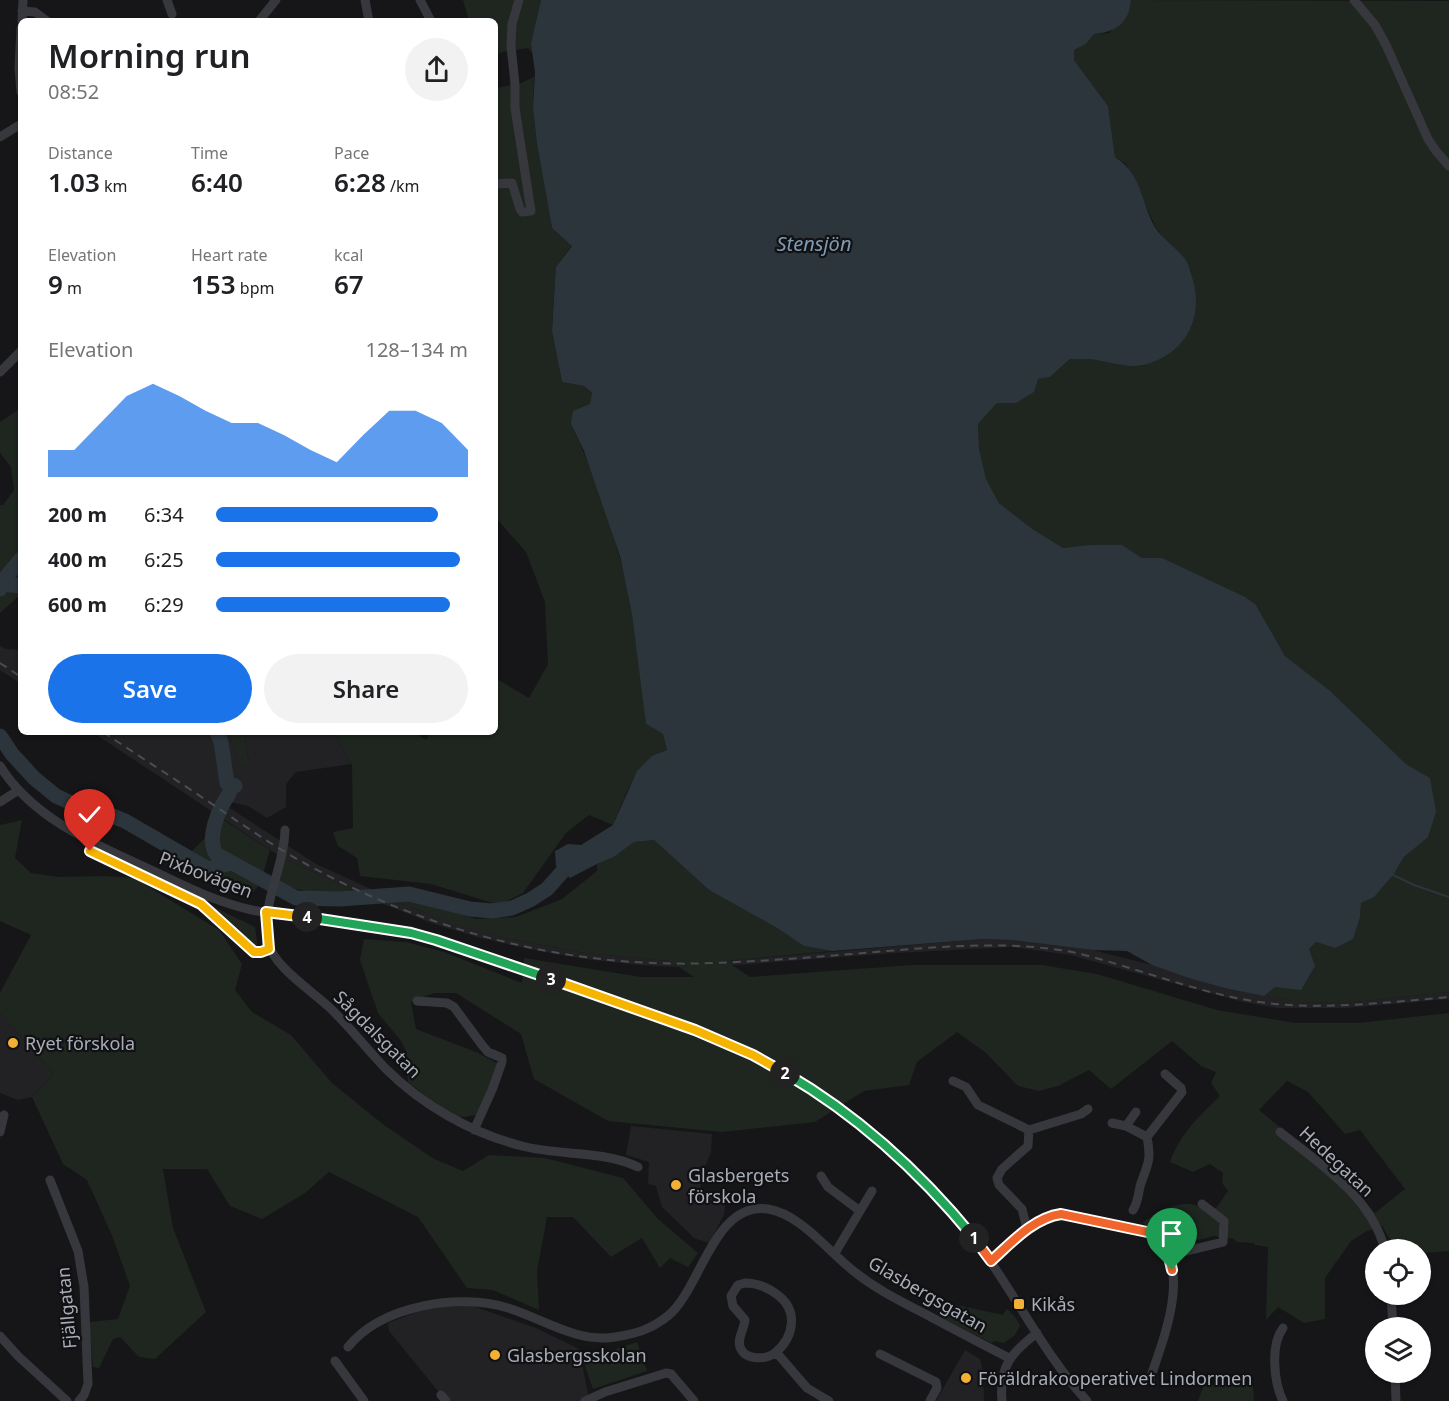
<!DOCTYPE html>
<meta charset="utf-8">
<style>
:root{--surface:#fff;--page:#f2f2f2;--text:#202124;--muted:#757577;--accent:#1a73e8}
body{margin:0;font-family:"Noto Sans",sans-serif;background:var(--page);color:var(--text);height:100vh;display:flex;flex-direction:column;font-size:22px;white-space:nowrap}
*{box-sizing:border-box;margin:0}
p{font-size:20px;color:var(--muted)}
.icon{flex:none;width:33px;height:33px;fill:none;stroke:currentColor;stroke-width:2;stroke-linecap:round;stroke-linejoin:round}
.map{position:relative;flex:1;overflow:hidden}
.side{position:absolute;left:18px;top:18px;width:480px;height:717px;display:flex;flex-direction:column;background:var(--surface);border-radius:9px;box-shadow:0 2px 4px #0004}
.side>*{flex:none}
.controls{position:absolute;left:1365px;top:1239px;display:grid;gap:12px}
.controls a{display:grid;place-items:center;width:66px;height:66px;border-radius:50%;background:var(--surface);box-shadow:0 2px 4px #0004;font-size:30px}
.pin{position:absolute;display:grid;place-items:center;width:51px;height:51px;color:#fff;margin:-62px -26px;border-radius:50% 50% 50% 0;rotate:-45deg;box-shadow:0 0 6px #0007}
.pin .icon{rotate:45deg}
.km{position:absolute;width:30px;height:30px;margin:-15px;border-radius:50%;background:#222;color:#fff;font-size:16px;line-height:30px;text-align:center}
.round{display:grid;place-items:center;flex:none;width:63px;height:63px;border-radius:32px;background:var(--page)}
.summary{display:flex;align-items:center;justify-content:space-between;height:102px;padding:0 30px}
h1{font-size:33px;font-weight:600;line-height:45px}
.figures{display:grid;grid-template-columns:repeat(3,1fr);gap:9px;height:102px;padding:6px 30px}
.figures div{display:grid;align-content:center}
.figures b{font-size:26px;font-weight:600}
.figures small{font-size:16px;font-weight:400}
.figures p{font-size:16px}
.chart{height:168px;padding:12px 30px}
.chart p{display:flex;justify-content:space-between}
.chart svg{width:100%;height:108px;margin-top:6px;fill:var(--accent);opacity:.7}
.action{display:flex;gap:12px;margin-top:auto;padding:12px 30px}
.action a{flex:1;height:69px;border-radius:36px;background:var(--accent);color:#fff;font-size:24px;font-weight:600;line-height:69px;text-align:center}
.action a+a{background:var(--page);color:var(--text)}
ul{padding:0 30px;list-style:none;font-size:20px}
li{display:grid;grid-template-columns:96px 72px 1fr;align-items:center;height:45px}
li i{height:15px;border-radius:8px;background:var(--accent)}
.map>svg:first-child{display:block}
.built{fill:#222225}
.green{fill:#1e261f;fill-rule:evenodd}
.water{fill:#2c353c}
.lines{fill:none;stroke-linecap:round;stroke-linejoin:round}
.stream{stroke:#2c353c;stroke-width:2}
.river{stroke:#2c353c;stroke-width:15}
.minor{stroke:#37383d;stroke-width:9}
.rail{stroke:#4a4c52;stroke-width:2;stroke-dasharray:8 6;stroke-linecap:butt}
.split-1-casing{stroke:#fff;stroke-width:12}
.split-2-casing{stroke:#fff;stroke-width:12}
.split-3-casing{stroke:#fff;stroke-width:12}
.split-4-casing{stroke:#fff;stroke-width:12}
.split-5-casing{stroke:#fff;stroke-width:12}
.split-1{stroke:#f0652b;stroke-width:8}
.split-2{stroke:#22a559;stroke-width:8}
.split-3{stroke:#f5b400;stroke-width:8}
.split-4{stroke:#22a559;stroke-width:8}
.split-5{stroke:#f5b400;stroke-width:8}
.poi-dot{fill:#f2b134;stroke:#111113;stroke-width:2}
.labels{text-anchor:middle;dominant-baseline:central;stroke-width:4.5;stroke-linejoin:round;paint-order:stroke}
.street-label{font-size:18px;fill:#a8adb8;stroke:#111113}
.poi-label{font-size:18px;fill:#a8adb8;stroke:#111113;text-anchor:start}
.water-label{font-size:20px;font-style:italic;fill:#7f9bb3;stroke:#111113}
</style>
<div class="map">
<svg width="1449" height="1401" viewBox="0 0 1449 1401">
<rect width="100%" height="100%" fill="#161618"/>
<path class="built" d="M0 646 6 649 21 650V684L0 670Z
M92 732H229L241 764 249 763 244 732H333L352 764 296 772 286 784V807L267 818 248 806 216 799 316 864 415 909 505 938 585 953 670 961H725L983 939 1012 940 1093 950 1152 965 1224 988 1299 1002 1345 1003 1449 992V999L1347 1008H1278L1243 1002 1070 955 1012 947 895 953 737 965 678 967 639 965 585 959 529 949 477 937 431 923 386 905 284 859Z
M0 1013 54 1074 32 1097 18 1100 0 1093Z
M631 1126 712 1134 711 1152 703 1172 700 1189 715 1197 725 1206 724 1215 709 1243 694 1238 662 1207 656 1186 648 1184 649 1162 626 1155Z
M473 1306 536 1328 579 1349 589 1399 586 1401H446L389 1331 388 1323 417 1312 439 1307Z
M965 1350 980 1359 983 1371 984 1401H936Z"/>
<path class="green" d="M463 0H541L531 43 533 54 528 48 515 50 519 84 534 77 533 108 537 144 552 228 572 245 556 267 552 331 562 382 584 386 592 393 590 404 571 424C591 466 607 511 619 555 635 609 640 668 646 724L663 734 667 750C632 765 628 792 613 825L589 815 566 833 523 893 499 905 431 884 360 876 357 858 338 846 333 832 353 828 352 764 333 732H413L426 740 431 732H495V678L529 698 548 664 545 602 526 552 495 517V81L496 88 512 85 507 51 495 54V21H469Z
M1131 0 1449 1V992L1345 1003 1299 1002 1264 996 1316 942 1335 948 1360 917 1361 903C1382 893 1390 877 1403 859 1410 851 1420 844 1428 836L1430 778 1406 764 1351 713 1285 656 1256 605 1162 558H1142L1121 545H1089L1063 548 1031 528 999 503 986 479 979 448 978 424 997 403 1038 379 1050 377 1070 359H1089L1142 366 1187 261 1167 243 1155 226 1126 164 1115 157 1108 106 1074 60V50L1086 44 1094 34 1109 33 1131 5Z
M21 408V594L0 613V505H3L14 490 11 467 0 453V422Z
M229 732H244L249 764H240Z
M216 815 270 850 260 884 252 893 222 892 201 876 192 851 208 835Z
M22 820 15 858 31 873 59 877 104 876 134 878 219 930 242 964 235 990 252 1012 291 1035 332 1083 384 1125 434 1159 463 1171 489 1155 545 1158 623 1178 658 1219 698 1253 688 1267 670 1258 660 1268 642 1238 611 1257 573 1217H547L537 1271 539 1310 493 1290 467 1288 418 1217 329 1172 305 1193 262 1219 230 1206 207 1169H163L173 1228 206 1312 155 1359 139 1357 120 1337 113 1339 99 1368 93 1367 89 1322 118 1319 130 1286 113 1238 87 1180 63 1164 32 1097 54 1074 0 1013V993L31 935 0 921V825Z
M654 840 709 890 777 928 804 946 832 951 726 961 750 977 912 965H1042L1097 974 1217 1010 1296 1023H1358L1449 1013V1251L1421 1253 1420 1250 1396 1249 1382 1226 1367 1231 1351 1241 1325 1278V1319L1304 1323 1278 1307 1266 1320 1268 1247 1255 1245 1254 1243 1236 1242 1234 1239 1214 1236 1174 1246 1153 1229 1142 1223C1154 1213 1178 1200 1195 1205 1199 1207 1203 1210 1207 1212L1217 1207 1228 1191 1222 1183 1223 1173 1210 1164 1193 1172 1170 1162C1180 1134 1199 1116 1220 1096L1211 1083 1216 1072 1201 1066 1172 1041 1111 1089 1089 1070 1058 1086 1039 1091 1018 1086 986 1053 957 1032 917 1062 909 1085 864 1091 815 1122 722 1132 608 1121 534 1079 521 1034 456 993H434L411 1002 416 1029 476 1052 497 1063 493 1080 476 1115 464 1117 451 1116 408 1082 406 1051 401 1041 378 1013 360 960 364 939 406 942 444 952 522 983 524 958 641 977H694L670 961 585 953 505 938 452 923 390 899 411 897 476 919 516 917 562 899 597 871V864L614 857 634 842ZM1287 1081 1308 1092 1345 1134 1360 1130 1405 1189 1375 1213 1347 1182 1259 1110Z
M284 859 360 893C331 896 305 894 279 883Z
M214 907 255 927 258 948 245 942 213 909Z
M947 1303 1003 1315 1007 1309 1016 1318 1020 1326 1015 1335 1004 1343 995 1341 992 1343 938 1316 937 1311 940 1305Z
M637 1342 647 1371 593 1389 583 1360Z
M1204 1385H1253L1254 1401H1198Z"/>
<path class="water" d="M541 0H1131C1129 24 1115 32 1094 34L1086 44 1074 50V60L1108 106 1115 157C1143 175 1140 201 1155 227 1163 240 1177 248 1186 260 1189 265 1190 272 1192 277 1205 318 1185 355 1143 365 1128 369 1104 360 1088 359 1082 359 1076 359 1070 359L1050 377 1038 379 1034 392 1016 403H997L978 424 979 448 986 479 999 503 1031 528 1063 548 1089 545H1122L1142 558H1162L1245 597 1256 605 1285 656 1330 691 1406 764 1430 778 1436 812 1428 837 1404 857 1393 875 1374 897 1361 903 1360 917 1353 939 1335 948 1316 942 1309 949 1315 966 1301 990 1275 987 1264 996 1224 988 1186 977 1152 965 1127 951 1093 950 1012 940 983 939 832 951 804 946 777 928 709 890 654 840 634 842 614 857 597 864 570 878 556 866 555 851 568 844 581 845 613 825 637 771 652 756 667 750 663 734 646 724 632 614 620 556 584 451 571 424 573 411 590 404 592 393 584 386 562 382 552 331 556 267 572 246 552 228 537 144 533 108 535 72 531 43Z"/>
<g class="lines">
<path class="stream" d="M1393 875 1414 885 1449 897"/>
<path class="river" d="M3 584 21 586
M0 589 6 577 21 559
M217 732 221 742 227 783 235 786
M0 736 12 754 34 778 56 796 69 802 90 807 125 821 208 869 231 863
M229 794C219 808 206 838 216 854L296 898 340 899 409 894 470 909 492 911 512 908 530 900 547 889 563 871 579 861"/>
<path class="minor" d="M167 0 172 14
M365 0 369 21
M420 0 431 21
M1354 0 1375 25 1386 45 1428 139 1436 151 1449 166
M22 11 35 12 47 21
M22 21 23 0
M259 21 276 0
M21 28 19 68 21 92
M0 137 21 124
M495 184 512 183 520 209 522 212 531 211 515 108V84L511 46 512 24 519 0
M0 372 21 351
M0 766C33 819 95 844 149 869 182 885 216 902 252 910 313 922 374 923 434 939 490 955 546 977 602 997 661 1018 722 1037 778 1068 861 1116 936 1181 990 1261 1022 1307 1049 1360 1087 1401
M0 802 17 791
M285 830C284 869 261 902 268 942 272 965 312 991 329 1007 349 1026 366 1048 385 1068 422 1105 471 1133 522 1146 559 1156 603 1150 638 1167
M90 851 201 904 250 950 257 953 269 949
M417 1001 447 1003 454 1007 482 1045 488 1052 502 1058V1062L492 1090 474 1130
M953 1081 966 1087 978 1105 1029 1130 1028 1146 1002 1169 997 1178 999 1185 1022 1209 1027 1229
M1112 1123 1126 1126 1147 1137
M1126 1126 1136 1112
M1029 1130 1081 1114 1088 1109
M0 1132 4 1115
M1280 1132C1320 1164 1371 1196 1385 1250
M821 1176 828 1187 860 1211
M50 1180 78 1251 84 1287 88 1384 84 1395 79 1401
M1133 1210C1139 1201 1138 1192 1141 1183 1149 1162 1151 1159 1147 1137L1182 1092 1181 1088 1165 1074
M835 1253 872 1191
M1169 1255 1223 1242 1224 1221 1202 1204
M991 1261C1011 1243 1033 1218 1061 1213L1152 1233C1194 1266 1164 1337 1150 1379
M745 1283C757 1283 769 1288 779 1296 798 1311 794 1337 776 1352 767 1360 745 1361 740 1347 737 1339 744 1329 745 1320L733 1306 731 1296 738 1285Z
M1391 1294 1393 1328
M1283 1328C1270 1345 1274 1383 1283 1401
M0 1336 18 1356 67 1401
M348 1347C382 1305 459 1293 508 1308 544 1319 576 1343 615 1337 636 1334 652 1329 669 1315 701 1288 714 1201 768 1209 800 1214 827 1250 851 1269 875 1289 902 1302 929 1316 955 1330 982 1344 1009 1358
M776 1352 807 1388 829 1401
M880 1354 936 1382 937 1388 930 1401
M335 1361 364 1401
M1395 1372 1396 1401
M441 1395 446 1401
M585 1401 605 1392 666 1373 671 1374 694 1401
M1002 1401C999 1366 1011 1353 1037 1333"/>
<path class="rail" d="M0 663 21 677
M103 732C137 755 172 777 206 800 239 822 271 845 306 864 429 932 571 969 712 963 771 961 829 956 887 951 949 946 1011 941 1072 952 1137 967 1200 995 1267 1003 1327 1010 1389 1002 1449 997"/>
</g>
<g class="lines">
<defs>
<path id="split-1" d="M974 1238 991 1261C1011 1243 1033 1218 1061 1214L1152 1233C1165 1243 1169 1254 1172 1270"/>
<path id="split-2" d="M785 1073C859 1116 920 1172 974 1238"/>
<path id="split-3" d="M551 979 695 1030 753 1055 785 1073"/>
<path id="split-4" d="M307 917 411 933 436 940 551 979"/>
<path id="split-5" d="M90 851 201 904 254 952H261L269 949 266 912 307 917"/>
</defs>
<use href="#split-1" class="split-1-casing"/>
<use href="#split-2" class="split-2-casing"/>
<use href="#split-3" class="split-3-casing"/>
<use href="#split-4" class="split-4-casing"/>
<use href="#split-5" class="split-5-casing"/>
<use href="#split-1" class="split-1"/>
<use href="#split-2" class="split-2"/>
<use href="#split-3" class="split-3"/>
<use href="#split-4" class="split-4"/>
<use href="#split-5" class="split-5"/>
</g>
<g class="poi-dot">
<circle cx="13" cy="1043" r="6"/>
<circle cx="676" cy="1185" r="6"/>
<rect x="1013" y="1298" width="12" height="12" rx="3"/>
<circle cx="495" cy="1355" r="6"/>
<circle cx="966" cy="1378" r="6"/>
</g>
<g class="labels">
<g class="street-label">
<text transform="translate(206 874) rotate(21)">Pixbovägen</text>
<text transform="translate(378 1034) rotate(45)">Sågdalsgatan</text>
<text transform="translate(1337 1161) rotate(43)">Hedegatan</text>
<text transform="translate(928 1294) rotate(30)">Glasbergsgatan</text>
<text transform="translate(66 1308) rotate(-95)">Fjällgatan</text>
</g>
<g class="poi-label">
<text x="25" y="1043">Ryet förskola</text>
<text x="688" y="1175">Glasbergets<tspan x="688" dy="21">förskola</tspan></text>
<text x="1031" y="1304">Kikås</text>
<text x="507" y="1355">Glasbergsskolan</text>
<text x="978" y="1378">Föräldrakooperativet Lindormen</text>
</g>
<g class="water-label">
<text x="814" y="243">Stensjön</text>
</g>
</g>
</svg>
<div class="controls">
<a><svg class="icon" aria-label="locate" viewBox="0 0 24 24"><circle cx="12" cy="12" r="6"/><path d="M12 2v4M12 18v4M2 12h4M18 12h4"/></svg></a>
<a><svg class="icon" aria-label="layers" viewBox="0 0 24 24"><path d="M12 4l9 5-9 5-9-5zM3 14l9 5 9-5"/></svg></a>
</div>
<div class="pin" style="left:1172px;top:1270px;background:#1e9e55"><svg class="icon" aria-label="arrive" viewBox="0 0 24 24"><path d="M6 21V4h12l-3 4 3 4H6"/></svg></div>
<div class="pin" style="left:90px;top:851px;background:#d93025"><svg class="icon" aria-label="check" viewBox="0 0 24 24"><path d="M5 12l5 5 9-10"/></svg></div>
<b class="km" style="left:974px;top:1238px">1</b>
<b class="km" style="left:785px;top:1073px">2</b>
<b class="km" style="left:551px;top:979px">3</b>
<b class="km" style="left:307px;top:917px">4</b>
<section class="side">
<div class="summary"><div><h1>Morning run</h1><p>08:52</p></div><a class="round"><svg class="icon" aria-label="share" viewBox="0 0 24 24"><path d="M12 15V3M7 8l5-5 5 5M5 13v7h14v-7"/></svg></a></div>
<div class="figures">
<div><p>Distance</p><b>1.03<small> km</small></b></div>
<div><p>Time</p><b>6:40</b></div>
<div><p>Pace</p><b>6:28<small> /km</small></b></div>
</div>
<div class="figures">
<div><p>Elevation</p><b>9<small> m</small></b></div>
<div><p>Heart rate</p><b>153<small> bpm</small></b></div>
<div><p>kcal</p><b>67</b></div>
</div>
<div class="chart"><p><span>Elevation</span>128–134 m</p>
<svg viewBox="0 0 160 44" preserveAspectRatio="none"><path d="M0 44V33L10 33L20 22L30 11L40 6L50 11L60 17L70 22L80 22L90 27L100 33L110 38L120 27L130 17L140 17L150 22L160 33V44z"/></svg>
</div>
<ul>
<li><b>200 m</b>6:34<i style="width:88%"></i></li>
<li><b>400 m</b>6:25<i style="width:97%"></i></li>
<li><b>600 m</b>6:29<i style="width:93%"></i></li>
</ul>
<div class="action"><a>Save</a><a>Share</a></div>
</section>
</div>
